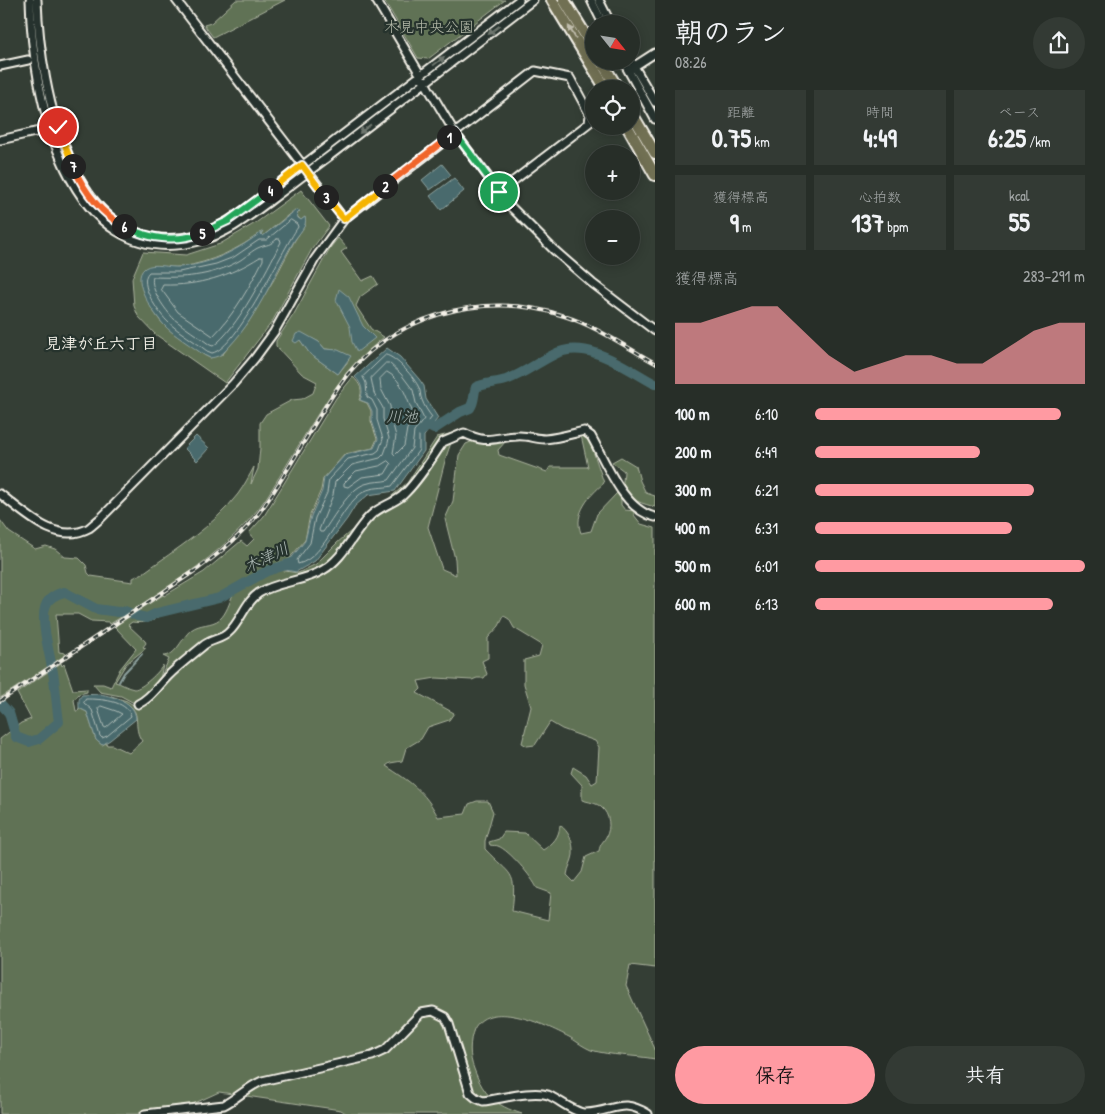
<!DOCTYPE html>
<html lang="ja">
<meta charset="utf-8">
<style>
:root{--surface:#272e28;--page:#333a34;--text:#f1f3f6;--muted:#a4a8a8;--line:#434a45;--accent:#ff9aa2}
body{margin:0;font-family:"Patrick Hand","Klee One",sans-serif;background:var(--page);color:var(--text);height:100vh;display:flex;flex-direction:column;font-size:19px;white-space:nowrap}
*{box-sizing:border-box;margin:0}
p{font-size:16px;color:var(--muted)}
.icon{flex:none;width:28px;height:28px;fill:none;stroke:currentColor;stroke-width:2;stroke-linecap:round;stroke-linejoin:round}
.map{position:relative;flex:1;overflow:hidden}
.drawer{display:flex;flex-direction:column;background:var(--surface);width:450px}
.drawer>*{flex:none}
.needle{width:32px;rotate:120deg}
.controls{position:absolute;left:585px;top:15px;display:grid;gap:10px}
.controls a{display:grid;place-items:center;width:55px;height:55px;border-radius:50%;background:var(--surface);box-shadow:0 2px 12px #0003,0 0 0 1px var(--line);font-size:25px}
.pin{position:absolute;display:grid;place-items:center;width:42px;height:42px;color:#fff;margin:-21px;border:2px solid #fff;border-radius:50%;box-shadow:0 1px 5px #0007}
.km{position:absolute;width:25px;height:25px;margin:-12px;border-radius:50%;background:#222;color:#fff;font-size:14px;line-height:25px;text-align:center}
.round{display:grid;place-items:center;flex:none;width:52px;height:52px;border-radius:26px;background:var(--page)}
.overview{display:flex;align-items:center;justify-content:space-between;height:85px;padding:0 20px}
h1{font-size:28px;font-weight:800;line-height:38px}
.metrics{display:grid;grid-template-columns:repeat(3,1fr);gap:8px;height:85px;padding:5px 20px}
.metrics div{display:grid;align-content:center;border-radius:0px;background:var(--page);text-align:center}
.metrics b{font-size:25px;font-weight:800}
.metrics small{font-size:14px;font-weight:400}
.metrics p{font-size:14px}
.chart{height:140px;padding:10px 20px}
.chart p{display:flex;justify-content:space-between}
.chart svg{width:100%;height:90px;margin-top:5px;fill:var(--accent);opacity:.7}
.cta{display:flex;gap:10px;margin-top:auto;padding:10px 20px}
.cta a{flex:1;height:58px;border-radius:30px;background:var(--accent);color:#111;font-size:20px;font-weight:800;line-height:58px;text-align:center}
.cta a+a{background:var(--page);color:var(--text)}
ul{padding:0 20px;list-style:none;font-size:16px}
li{display:grid;grid-template-columns:80px 60px 1fr;align-items:center;height:38px}
li i{height:12px;border-radius:6px;background:var(--accent)}
main{display:flex;flex:1;min-height:0}
.map>svg:first-child{display:block}
.green{fill:#617254;stroke:#aab29e;fill-rule:evenodd}
.water{fill:#486b6d;stroke:#8da19e}
.lines{fill:none;stroke-linecap:round;stroke-linejoin:round}
.shore{stroke:#afbbb7;stroke-width:1}
.stream{stroke:#8da19e;stroke-width:2}
.river{stroke:#486b6d;stroke-width:10}
.minor-casing{stroke:#f4f1e8;stroke-width:11}
.highway-casing{stroke:#f4f1e8;stroke-width:14}
.minor{stroke:#26332d;stroke-width:7}
.highway{stroke:#716f52;stroke-width:10}
.rail-casing{stroke:#f4f1e8;stroke-width:4}
.rail{stroke:#26332d;stroke-width:2;stroke-dasharray:5.5;stroke-linecap:butt}
.oneway{fill:#6e766e}
.oneway2{fill:#c0bdac}
.split-1-casing{stroke:#fff;stroke-width:10}
.split-2-casing{stroke:#fff;stroke-width:10}
.split-3-casing{stroke:#fff;stroke-width:10}
.split-4-casing{stroke:#fff;stroke-width:10}
.split-5-casing{stroke:#fff;stroke-width:10}
.split-6-casing{stroke:#fff;stroke-width:10}
.split-7-casing{stroke:#fff;stroke-width:10}
.split-8-casing{stroke:#fff;stroke-width:10}
.split-1{stroke:#22a559;stroke-width:6}
.split-2{stroke:#f0652b;stroke-width:6}
.split-3{stroke:#f5b400;stroke-width:6}
.split-4{stroke:#f5b400;stroke-width:6}
.split-5{stroke:#22a559;stroke-width:6}
.split-6{stroke:#22a559;stroke-width:6}
.split-7{stroke:#f0652b;stroke-width:6}
.split-8{stroke:#f5b400;stroke-width:6}
.labels{text-anchor:middle;dominant-baseline:central;stroke-width:4.5;stroke-linejoin:round;paint-order:stroke}
.park-label{font-size:15px;fill:#b9bead;stroke:#26332d}
.neighbourhood-label{font-size:16px;font-weight:bold;fill:#f4f1e8;stroke:#26332d}
.water-label{font-size:16px;font-style:italic;fill:#afbbb7;stroke:#26332d}
</style>
<main>
<div class="map">
<svg width="655" height="1114" viewBox="0 0 655 1114">
<rect width="100%" height="100%" fill="#343e35"/>
<filter id="ink" filterUnits="userSpaceOnUse"><feTurbulence type="fractalNoise" baseFrequency=".02" numOctaves="2"/><feDisplacementMap in="SourceGraphic" scale="10" xChannelSelector="R" yChannelSelector="G"/><feConvolveMatrix kernelMatrix="1 2 1 2 8 2 1 2 1" color-interpolation-filters="sRGB"/></filter>
<g filter="url(#ink)">
<path class="green" d="M236 0H285L213 37 204 25 211 23Z
M384 0H505L428 59 418 58Z
M301 190 329 226 312 249 272 322 225 383 155 334 138 316 134 306 132 278 143 252 186 255 220 244 257 222ZM293 211 298 212 297 216 301 220 305 217V225L295 240 276 276 248 323 223 354 210 358 204 355C192 345 177 337 166 327 154 316 136 285 143 270 156 264 167 268 181 267 212 262 237 250 262 232L261 234 263 236Z
M338 238 347 248 341 252 362 281 373 276 378 284 360 297 356 306 371 329 384 337C339 374 316 417 286 466 277 480 269 495 259 508 220 557 163 591 110 624L109 622 91 621 78 614H56L59 652 65 653 66 655 0 698V520L9 532 35 549 46 546 55 549 65 557 79 558 86 565 88 573 91 576 133 582V578L143 573C176 549 213 527 238 494 244 486 249 476 254 467L251 484 258 469 260 448V423L266 414 292 400 302 399 313 393 317 382 302 374 276 346V341L294 314 330 248ZM313 339 319 342 325 349C337 350 342 349 349 360L338 374 310 354 300 340Z
M353 377C360 384 364 390 359 400L367 403 371 411V421L377 439 373 448 345 454 323 479 321 490 310 515 305 540 288 560 277 563 279 570 298 573 316 564 337 543 407 483 437 437 453 433 452 440 446 457 428 527 442 569 456 575 455 559 445 519 453 501 459 455 466 444 473 441 488 442 506 441 498 450 499 455 547 472 550 467H588L581 435 588 436 604 483C590 495 573 513 581 533L591 531 597 514 617 493 621 498V505L625 510 634 511V515L641 524 655 528V968L630 965 626 986 655 1049V1059C634 1055 611 1056 591 1050 584 1047 577 1042 571 1038 550 1027 490 997 474 1029 469 1041 469 1057 474 1069 484 1096 495 1105 522 1114H347L341 1110 219 1092 171 1114H0V739L21 723 31 719 17 693 61 663 62 666 64 664 73 690 87 689V692L79 694 74 700 76 711H78L79 708 87 712 96 740 102 745 106 743 107 745H112L129 753 142 741C132 727 142 714 129 705 124 701 116 699 111 696L127 701 135 706H137L136 704 121 696 100 692 93 684H103L111 687 120 669 136 649 115 627 121 621 163 595 164 596 204 572 241 541 247 546 254 539 249 533 264 516 336 398ZM233 594C230 602 226 614 220 619 211 626 200 623 191 630 182 637 176 657 163 656L169 659 160 679 163 665C160 671 142 689 134 689 127 688 121 683 115 682L126 664 146 648 143 647 146 643 145 641 128 625 132 622C149 624 158 621 168 607L196 602 221 595ZM504 616 509 619 514 628 542 645 539 656 524 660V684L531 707 522 743 527 746 535 745 550 722 562 729 595 741 599 747 597 781 592 784 586 775 573 767 571 773 582 785V800C588 802 597 803 601 807 610 814 611 828 606 837 603 842 600 844 599 851L586 857 582 872 574 882 567 875C568 867 572 862 573 855 574 842 569 832 560 825 559 837 554 843 543 850L525 833 504 832 499 839 489 842 490 845C493 846 496 845 498 846 509 850 532 877 537 888L551 893 548 920 512 911C517 869 511 877 485 849V841L493 812 488 801H477L469 804 465 814 438 817C425 791 409 781 386 766L390 763 402 761 406 748 421 739 428 727 449 720 454 713 417 693 421 689 418 681 436 678 472 680 477 678H484L487 674 482 661 488 658V638L499 626Z
M621 457 636 466 640 481 646 493 655 496V507C645 504 626 500 623 488 622 483 624 476 624 471L612 462Z"/>
<path class="water" d="M442 164 451 175 430 190 422 180Z
M454 178 464 191 441 210 430 196Z
M296 210 300 211 297 214 298 218 301 220 305 217C308 226 299 233 294 241 272 278 256 321 224 352 220 356 216 357 210 358L204 355C193 347 172 334 164 325 155 315 129 280 145 268 154 262 169 268 180 267 212 264 238 250 263 231L261 234 263 236Z
M339 289 349 297 363 326 375 338 357 352 352 342 350 327 336 300Z
M301 332 319 342 325 349 338 350 351 356 338 374 310 354 300 340 296 343 293 341 296 334Z
M387 348 400 357 419 379 424 386 426 399 438 418 424 436V451L395 491 368 495 355 506 347 519 315 561 296 572 280 569 278 564 288 562 305 541 311 516 322 491 324 478 345 455 374 448 378 439 372 421V411L368 403 360 400C364 391 362 384 355 377Z
M196 436 209 448 197 461 184 448Z
M100 694C114 697 135 701 136 719L110 740 102 745 96 740 87 712 79 708C79 702 78 699 82 695Z"/>
<g class="lines">
<path class="shore" d="M291 220 297 224 298 227C281 251 238 348 212 353L207 351C195 341 180 333 169 323 159 314 137 283 149 272H179L216 264 234 257 259 240H266Z
M277 239H280L281 242C267 269 237 330 213 346L210 345C198 336 185 328 174 319 166 311 149 288 153 277 183 278 209 277 237 262 245 258 252 250 260 247 268 244 269 246 277 239Z
M260 257H263V260C250 286 234 315 213 336L178 312 161 289 163 285C199 286 230 276 260 257Z
M386 355C396 357 415 378 419 388 421 392 420 396 422 400 424 406 428 412 432 417L419 434V450L392 486C384 488 372 487 365 491 339 505 327 557 298 564L297 560 310 543 315 518 327 493 329 479 348 459 375 453 379 450 383 439 377 420V410L372 400 367 397 366 383 363 377Z
M386 363H389L401 374 413 390 416 403 424 419 414 432 412 448 389 480C382 482 373 481 365 484 349 489 333 518 323 532H320L319 530 333 495 335 482 352 465 380 458 384 454 388 443 389 438 383 419V408L374 393 371 378Z
M387 372C404 380 407 402 415 417L407 429 404 446 395 455 393 453 396 436 391 418 390 406 381 389 380 379Z
M388 461 391 464 385 474 362 477 348 487 344 486V483L356 471 379 466Z
M86 699C100 699 126 700 131 716L107 736 102 738 100 736 92 710 84 703Z
M101 706 116 711 122 714 106 728 104 727 98 709Z"/>
<path class="stream" d="M119 682 124 673 142 654"/>
<path class="river" d="M421 431 428 426 434 429 460 412 470 408C475 401 473 395 476 387 485 383 496 383 506 380 523 374 537 363 553 355 587 337 625 368 655 384
M0 703 9 713 16 737 29 742 39 739 59 722C57 708 56 694 54 679 52 661 39 621 46 605 49 597 57 594 64 592L96 609 118 612 125 611 137 616 147 618 157 613 219 598 267 571 292 563"/>
<defs>
<path id="minor" d="M30 0C32 93 66 276 199 241 227 234 248 217 271 200 290 186 309 171 328 157 396 105 465 52 533 0
M37 0C40 88 71 265 196 235 213 231 229 221 243 211L519 0
M176 0 344 219
M376 0 455 133 511 207 554 250 592 283 655 331
M591 0 603 24
M599 0 611 24
M623 61 655 119
M631 61 655 102
M0 66 28 60
M630 69 655 53
M0 140 53 128
M0 494C24 512 56 546 89 528 93 525 97 521 101 518L233 384 255 358 274 332 315 259 344 219 535 71 570 78 590 115 589 123 499 192
M138 704C150 699 159 685 168 676 179 665 191 656 203 646 210 639 222 640 229 632 241 621 245 602 259 593 278 581 304 582 323 570 344 558 353 533 370 516 379 507 392 504 402 496 418 482 431 459 443 442L464 433C488 445 494 437 517 436 527 435 536 439 545 439 558 438 571 434 584 431L591 436C606 462 623 510 655 517
M145 1114 224 1105C237 1098 248 1087 262 1081L372 1056 385 1050 421 1013 433 1011 445 1017 449 1024 470 1093 476 1098 483 1101C501 1099 531 1090 548 1095 558 1099 576 1114 586 1113 614 1112 620 1097 648 1114"/>
<path id="highway" d="M552 0 606 89
M564 0 594 49
M601 61 618 89
M631 112 655 153
M627 126 655 175"/>
</defs>
<use href="#minor" class="minor-casing"/>
<use href="#highway" class="highway-casing"/>
<use href="#minor" class="minor"/>
<use href="#highway" class="highway"/>
<defs>
<path id="rail" d="M0 701 199 568C224 550 247 531 264 506 291 467 312 425 338 387 387 315 484 289 564 316 596 326 626 347 655 363"/>
</defs>
<use href="#rail" class="rail-casing"/>
<use href="#rail" class="rail"/>
</g>
<defs><path id="oneway-solid" d="M-6-.8H1V-3.2L6.5 0L1 3.2V.8H-6Z" transform="scale(1.25)"/></defs>
<g class="oneway">
<use href="#oneway-solid" transform="translate(494 30) rotate(143)"/>
<use href="#oneway-solid" transform="translate(439 61) rotate(-37)"/>
<use href="#oneway-solid" transform="translate(365 129) rotate(142)"/>
</g>
<use class="oneway2" href="#oneway-solid" transform="translate(572 32) rotate(-121)"/>
</g>
<g class="lines" filter="url(#ink)">
<defs>
<path id="split-1" d="M449 137 455 133 499 192"/>
<path id="split-2" d="M385 186 449 137"/>
<path id="split-3" d="M326 197 344 219 385 186"/>
<path id="split-4" d="M270 190 302 165 326 197"/>
<path id="split-5" d="M202 233 228 221 270 190"/>
<path id="split-6" d="M124 226C148 239 176 243 202 233"/>
<path id="split-7" d="M73 166C84 191 100 213 124 226"/>
<path id="split-8" d="M58 127 73 166"/>
</defs>
<use href="#split-1" class="split-1-casing"/>
<use href="#split-2" class="split-2-casing"/>
<use href="#split-3" class="split-3-casing"/>
<use href="#split-4" class="split-4-casing"/>
<use href="#split-5" class="split-5-casing"/>
<use href="#split-6" class="split-6-casing"/>
<use href="#split-7" class="split-7-casing"/>
<use href="#split-8" class="split-8-casing"/>
<use href="#split-1" class="split-1"/>
<use href="#split-2" class="split-2"/>
<use href="#split-3" class="split-3"/>
<use href="#split-4" class="split-4"/>
<use href="#split-5" class="split-5"/>
<use href="#split-6" class="split-6"/>
<use href="#split-7" class="split-7"/>
<use href="#split-8" class="split-8"/>
</g>
<g class="labels">
<g class="park-label">
<text x="429" y="26">木見中央公園</text>
</g>
<g class="neighbourhood-label">
<text x="101" y="343">見津が丘六丁目</text>
</g>
<g class="water-label">
<text x="402" y="416">川池</text>
<text transform="translate(266 557) rotate(-26)">木津川</text>
</g>
</g>
</svg>
<div class="controls">
<a><svg class="needle" viewBox="-14 -14 28 28"><path d="M0-13l5 13h-10z" fill="#e53935"/><path d="M0 13l5-13h-10z" fill="#a4a8a8"/></svg></a>
<a><svg class="icon" aria-label="locate" viewBox="0 0 24 24"><circle cx="12" cy="12" r="6"/><path d="M12 2v4M12 18v4M2 12h4M18 12h4"/></svg></a>
<a>+</a>
<a>−</a>
</div>
<div class="pin" style="left:499px;top:192px;background:#1e9e55"><svg class="icon" aria-label="arrive" viewBox="0 0 24 24"><path d="M6 21V4h12l-3 4 3 4H6"/></svg></div>
<div class="pin" style="left:58px;top:127px;background:#d93025"><svg class="icon" aria-label="check" viewBox="0 0 24 24"><path d="M5 12l5 5 9-10"/></svg></div>
<b class="km" style="left:449px;top:137px">1</b>
<b class="km" style="left:385px;top:186px">2</b>
<b class="km" style="left:326px;top:197px">3</b>
<b class="km" style="left:270px;top:190px">4</b>
<b class="km" style="left:202px;top:233px">5</b>
<b class="km" style="left:124px;top:226px">6</b>
<b class="km" style="left:73px;top:166px">7</b>
</div>
<section class="drawer">
<div class="overview"><div><h1>朝のラン</h1><p>08:26</p></div><a class="round"><svg class="icon" aria-label="share" viewBox="0 0 24 24"><path d="M12 15V3M7 8l5-5 5 5M5 13v7h14v-7"/></svg></a></div>
<div class="metrics">
<div><p>距離</p><b>0.75<small> km</small></b></div>
<div><p>時間</p><b>4:49</b></div>
<div><p>ペース</p><b>6:25<small> /km</small></b></div>
</div>
<div class="metrics">
<div><p>獲得標高</p><b>9<small> m</small></b></div>
<div><p>心拍数</p><b>137<small> bpm</small></b></div>
<div><p>kcal</p><b>55</b></div>
</div>
<div class="chart"><p><span>獲得標高</span>283–291 m</p>
<svg viewBox="0 0 160 44" preserveAspectRatio="none"><path d="M0 44V14L10 14L20 10L30 6L40 6L50 18L60 30L70 38L80 34L90 30L100 30L110 34L120 34L130 26L140 18L150 14L160 14V44z"/></svg>
</div>
<ul>
<li><b>100 m</b>6:10<i style="width:91%"></i></li>
<li><b>200 m</b>6:49<i style="width:61%"></i></li>
<li><b>300 m</b>6:21<i style="width:81%"></i></li>
<li><b>400 m</b>6:31<i style="width:73%"></i></li>
<li><b>500 m</b>6:01<i style="width:100%"></i></li>
<li><b>600 m</b>6:13<i style="width:88%"></i></li>
</ul>
<div class="cta"><a>保存</a><a>共有</a></div>
</section>
</main>
